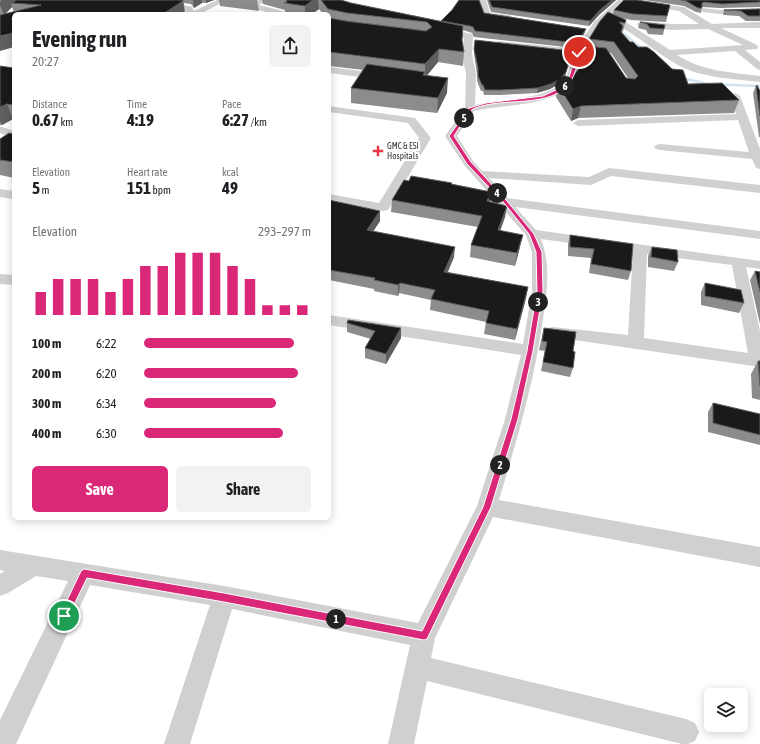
<!DOCTYPE html>
<meta charset="utf-8">
<style>
:root{--surface:#fff;--page:#f2f2f2;--text:#202124;--muted:#757577;--accent:#db2777}
body{margin:0;font-family:"Asap Condensed",sans-serif;background:var(--page);color:var(--text);height:100vh;display:flex;flex-direction:column;font-size:15px;white-space:nowrap}
*{box-sizing:border-box;margin:0}
p{font-size:13px;color:var(--muted)}
.icon{flex:none;width:22px;height:22px;fill:none;stroke:currentColor;stroke-width:2;stroke-linecap:round;stroke-linejoin:round}
.map{position:relative;flex:1;overflow:hidden}
.sheet{position:absolute;left:12px;top:12px;width:319px;height:508px;display:flex;flex-direction:column;background:var(--surface);border-radius:6px;box-shadow:0 2px 10px #0003}
.sheet>*{flex:none}
.fabs{position:absolute;left:704px;top:688px;display:grid;gap:8px}
.fabs a{display:grid;place-items:center;width:44px;height:44px;border-radius:6px;background:var(--surface);box-shadow:0 2px 10px #0003;font-size:20px}
.pin{position:absolute;display:grid;place-items:center;width:34px;height:34px;color:#fff;margin:-17px;border:2px solid #fff;border-radius:50%;box-shadow:0 1px 4px #0007}
.km{position:absolute;width:20px;height:20px;margin:-10px;border-radius:50%;background:#222;color:#fff;font-size:11px;line-height:20px;text-align:center}
.round{display:grid;place-items:center;flex:none;width:42px;height:42px;border-radius:6px;background:var(--page)}
.headline{display:flex;align-items:center;justify-content:space-between;height:68px;padding:0 20px}
h1{font-size:22px;font-weight:700;line-height:30px}
.metrics{display:grid;grid-template-columns:repeat(3,1fr);gap:6px;height:68px;padding:4px 20px}
.metrics div{display:grid;align-content:center}
.metrics b{font-size:17px;font-weight:700}
.metrics small{font-size:11px;font-weight:400}
.metrics p{font-size:11px}
.chart{height:112px;padding:8px 20px}
.chart p{display:flex;justify-content:space-between}
.chart svg{width:100%;height:72px;margin-top:4px;stroke:var(--accent);stroke-width:6}
.action{display:flex;gap:8px;margin-top:auto;padding:8px 20px}
.action a{flex:1;height:46px;border-radius:6px;background:var(--accent);color:#fff;font-size:16px;font-weight:700;line-height:46px;text-align:center}
.action a+a{background:var(--page);color:var(--text)}
ul{padding:0 20px;list-style:none;font-size:13px}
li{display:grid;grid-template-columns:64px 48px 1fr;align-items:center;height:30px}
li i{height:10px;border-radius:5px;background:var(--accent)}
.map>svg:first-child{display:block}
.lines{fill:none;stroke-linecap:round;stroke-linejoin:round}
.stream{stroke:#cfe2ee;stroke-width:2.5}
.minor{fill:#d0d0d0;fill-rule:evenodd}
.wall{fill:#8c8c8c;fill-rule:evenodd}
.shaded-wall{fill:#5f5f5f}
.building{fill:#1a1a1a;stroke:#5f5f5f}
.route{fill:#db2777;stroke:#fff}
.poi-dot{fill:#e63946;stroke:#fff;stroke-width:1.5}
.labels{text-anchor:middle;dominant-baseline:central;stroke-width:4;stroke-linejoin:round;paint-order:stroke}
.far-poi-label{font-size:9px;fill:#333;stroke:#fff;text-anchor:start}
</style>
<div class="map">
<svg width="760" height="744" viewBox="0 0 760 744">
<rect width="100%" height="100%" fill="#fff"/>
<g class="lines">
<path class="stream" d="M618 29 645 51
M681 78 709 84 760 86"/>
<path class="minor" d="M141 0H158L188 6H191L194 11 217 0H227L200 14H188L185 10 145 2Z
M257 0H268L259 5 286 12 287 14H274L248 7 247 5Z
M478 0H486L490 13 509 15 513 17 509 19 484 17Z
M618 0H627L609 17 624 21 670 50 743 45 708 29 671 30 638 26 637 24 641 21 671 24H699L679 11 645 6V2L684 7 712 24 760 22V28H721L757 45 758 47 757 49 745 50 760 62V70L757 69 735 51 677 55C704 72 730 72 760 76V82C737 79 705 78 684 68 656 55 635 30 605 21L596 31 585 50 593 51 595 53 590 56 583 55C580 63 579 74 574 81 558 107 501 104 474 111L457 136 473 161 482 171 589 177 609 168 760 185V193L611 176 591 185 489 178 507 198 760 231V239L515 207 536 230 760 261V269L746 267 760 331V367L547 336 545 332 547 328 553 327 628 335 633 252 541 239C552 267 546 298 542 326 533 386 516 443 499 500L760 547V567L493 517 435 638 431 658 686 719 695 723 699 732 695 741 688 744H682L427 681 414 744H388L410 645 232 609 190 744H164L210 605 90 585 16 744H0V720L68 581 36 576 8 593 0 596V574L5 571 0 570V550L224 586 418 623 477 506 505 419 521 355 329 325V315L523 344 532 291V252L526 235 465 166 445 136 465 109 466 74 462 54 464 38 436 32 435 30 439 27 472 34 473 36 472 54 476 74 475 105C499 99 550 100 564 80 569 74 571 62 574 54L501 46 498 45 497 43 498 41 576 49 594 22ZM647 254 732 265 748 353 644 338Z
M702 8 720 10 760 8V12L720 14 702 12Z
M329 67 384 74 389 77 384 80 329 73Z
M735 93 740 96 760 149V169L756 168 752 159 660 150 656 149 654 147 656 145 660 144 749 152 738 120 578 126 573 123 578 120 736 114 730 96Z
M329 106 415 118 431 138 388 210 383 211 329 202V194L379 203 419 138 408 123 329 112Z
M0 126 14 131V138L0 133Z
M0 189 14 191V199L0 197Z
M0 274 14 275V285L0 284Z"/>
</g>
<path class="wall" d="M0 0H214L206 3H202L194 8 191 4 184 3 185 14H14L2 15H0ZM12 7 14 12 5 14Z
M219 0H257L259 11 220 6Z
M262 0H341L351 3 441 21 484 13 586 29 584 34 575 48 474 37 472 33 463 30 462 42 464 52 463 66 438 62 427 75 447 93 437 113 351 103V88L364 70 329 66V14H323L319 9 312 14H285V10L263 4Z
M487 0H616L599 15 589 26 491 12Z
M644 0H760V7L720 8 702 7 701 13 696 12 684 6Z
M670 5 666 22 631 20 622 18 626 20 623 31 622 33 630 42 638 47 688 84 739 100 734 113 578 118 571 121 556 97 558 85 571 78 579 69 587 46 589 39 613 14 614 10ZM609 53H611L628 78H626Z
M760 9V21H746L739 16 723 15 724 10Z
M640 22 665 25 663 35 648 34 646 30 638 28Z
M475 40 572 51 565 77 559 84 550 89 537 93 500 95H484L483 91H481L477 81V74L474 54Z
M0 66 14 68V119H13L2 125H0Z
M756 86 760 91V137H759L753 93Z
M14 134V178L0 175V160Z
M409 181 452 183V184L491 192 490 202 507 206 505 217 500 231 520 247 515 266 470 257 471 245 478 227 391 212 392 200Z
M329 200 380 221 373 231 454 257 448 272 528 287 526 298 515 340 484 334 486 322 430 310 431 300 399 293 398 296 374 291V289L329 280Z
M570 235 631 271 628 280 589 273 591 258 568 256V244Z
M652 247 678 262 674 271 648 267V256Z
M755 271 760 272V324L750 280Z
M705 283 744 303 739 313 701 305V292Z
M347 323 401 338 386 364 365 358V348L371 339 347 332Z
M544 328 573 351V368L570 377 541 371 545 351 539 350Z
M758 361H760V400L752 398 751 374Z
M713 403 760 414V445L708 432V412Z"/>
<path class="shaded-wall" d="M2 0H20L11 3 12 7 4 15 0 5V2Z
M193 0H202V3L194 8Z
M206 0H214L206 3Z
M313 0H318L319 9 312 14H305V6Z
M612 0H616L599 15 589 26 590 21 600 10Z
M183 1 185 14H163Z
M586 29 584 34 575 48 576 43Z
M14 33V47L0 51V36Z
M439 49 438 62 425 78V64Z
M572 51 565 77 559 84 550 89 537 93 538 88Z
M448 78 447 93 437 113 438 98Z
M7 104 13 119 2 125 0 121V107Z
M581 106 578 118 571 121 573 109Z
M491 192 490 204 487 201Z
M507 206 505 217 496 242 498 230Z
M380 211V221L367 241V230Z
M523 235 520 247 515 266 517 253Z
M455 247 454 257 443 282 444 272Z
M400 283 399 293 398 296V285Z
M528 287 526 298 515 340 517 329Z
M401 328V338L386 364V354Z"/>
<path class="building" d="M16 0H183V1L163 14H14V33L0 36V15L41 5 11 3 14 2Z
M286 0H313L305 6 284 3 287 2Z
M321 0H341L351 3 463 26 462 40 464 52 439 49 425 64 329 52V18L346 21 426 31 432 27 427 22 347 13 328 9Z
M459 0H479L484 13 586 29 576 43 475 31 473 27 470 26 441 21 452 10Z
M489 0H612L600 10 590 21 492 7Z
M624 0H637L670 5 667 16 633 14 614 10Z
M681 0H760V2L722 4 704 2 702 3V8H698L686 1Z
M760 9V16H748L741 11 724 10Z
M608 12 626 20 625 23 619 22 623 26 621 32 630 42H633L638 47H647L654 52 672 69 683 70 688 84 722 83 739 100 581 106 573 109 558 85 571 78 579 69 586 46 606 48 626 78 635 79 638 76 614 42 589 39 600 21Z
M640 22 665 25 664 29 650 28 647 24Z
M475 40 572 51 566 72 560 79 551 84 538 88 501 90H485L483 85H482L478 76V68L474 49Z
M367 64 418 71 425 72 423 75 448 78 438 98 351 88Z
M0 66 14 68V105L7 104 0 107Z
M757 85 760 91V116L756 86Z
M9 133 14 134V162L0 160V139Z
M411 176 452 183 451 184 491 192 487 201 507 206 498 230 523 235 517 253 471 245 482 216 392 200 404 180 409 181Z
M329 200 380 211 367 230 455 247 444 272 528 287 517 329 486 323 489 311 431 299 435 290 400 283 398 285 374 280 375 278 329 270Z
M570 235 633 244 631 271 591 264 594 249 570 247Z
M652 247 677 250 678 262 651 257Z
M755 271 760 272V292Z
M705 283 741 290 744 303 705 296Z
M348 320 401 328 386 354 365 348 375 331 347 323Z
M544 328 576 332 573 351 575 352 573 368 543 362 547 342 542 341Z
M758 361H760V386Z
M713 403 760 414V435L713 423Z"/>
<path class="route" d="M579 51 581 52C578 61 576 73 571 81 553 110 501 96 473 109 468 112 458 130 454 136L471 162 507 201 534 234 542 252 543 291 533 351 518 419 491 507 427 639 424 640 224 602 87 578 67 619 64 620 61 619 59 616 61 613 81 571 84 569 224 593 422 631 483 507 511 419 527 351 537 291 536 252 529 234 504 203 467 164 449 136 469 108 486 103 543 96 560 88 568 80 577 52Z"/>
<path class="poi-dot" d="M376 145h4v4h4v4h-4v4h-4v-4h-4v-4h4z"/>
<g class="labels">
<g class="far-poi-label">
<text x="387" y="146">GMC &amp; ESI<tspan x="387" dy="10">Hospitals</tspan></text>
</g>
</g>
</svg>
<div class="fabs">
<a><svg class="icon" aria-label="layers" viewBox="0 0 24 24"><path d="M12 4l9 5-9 5-9-5zM3 14l9 5 9-5"/></svg></a>
</div>
<div class="pin" style="left:64px;top:616px;background:#1e9e55"><svg class="icon" aria-label="arrive" viewBox="0 0 24 24"><path d="M6 21V4h12l-3 4 3 4H6"/></svg></div>
<div class="pin" style="left:579px;top:52px;background:#d93025"><svg class="icon" aria-label="check" viewBox="0 0 24 24"><path d="M5 12l5 5 9-10"/></svg></div>
<b class="km" style="left:336px;top:619px">1</b>
<b class="km" style="left:500px;top:465px">2</b>
<b class="km" style="left:538px;top:302px">3</b>
<b class="km" style="left:497px;top:193px">4</b>
<b class="km" style="left:464px;top:118px">5</b>
<b class="km" style="left:565px;top:86px">6</b>
<section class="sheet">
<div class="headline"><div><h1>Evening run</h1><p>20:27</p></div><a class="round"><svg class="icon" aria-label="share" viewBox="0 0 24 24"><path d="M12 15V3M7 8l5-5 5 5M5 13v7h14v-7"/></svg></a></div>
<div class="metrics">
<div><p>Distance</p><b>0.67<small> km</small></b></div>
<div><p>Time</p><b>4:19</b></div>
<div><p>Pace</p><b>6:27<small> /km</small></b></div>
</div>
<div class="metrics">
<div><p>Elevation</p><b>5<small> m</small></b></div>
<div><p>Heart rate</p><b>151<small> bpm</small></b></div>
<div><p>kcal</p><b>49</b></div>
</div>
<div class="chart"><p><span>Elevation</span>293–297 m</p>
<svg viewBox="0 0 160 44" preserveAspectRatio="none"><path d="M5 44V30M15 44V22M25 44V22M35 44V22M45 44V30M55 44V22M65 44V14M75 44V14M85 44V6M95 44V6M105 44V6M115 44V14M125 44V22M135 44V38M145 44V38M155 44V38"/></svg>
</div>
<ul>
<li><b>100 m</b>6:22<i style="width:90%"></i></li>
<li><b>200 m</b>6:20<i style="width:92%"></i></li>
<li><b>300 m</b>6:34<i style="width:79%"></i></li>
<li><b>400 m</b>6:30<i style="width:83%"></i></li>
</ul>
<div class="action"><a>Save</a><a>Share</a></div>
</section>
</div>
